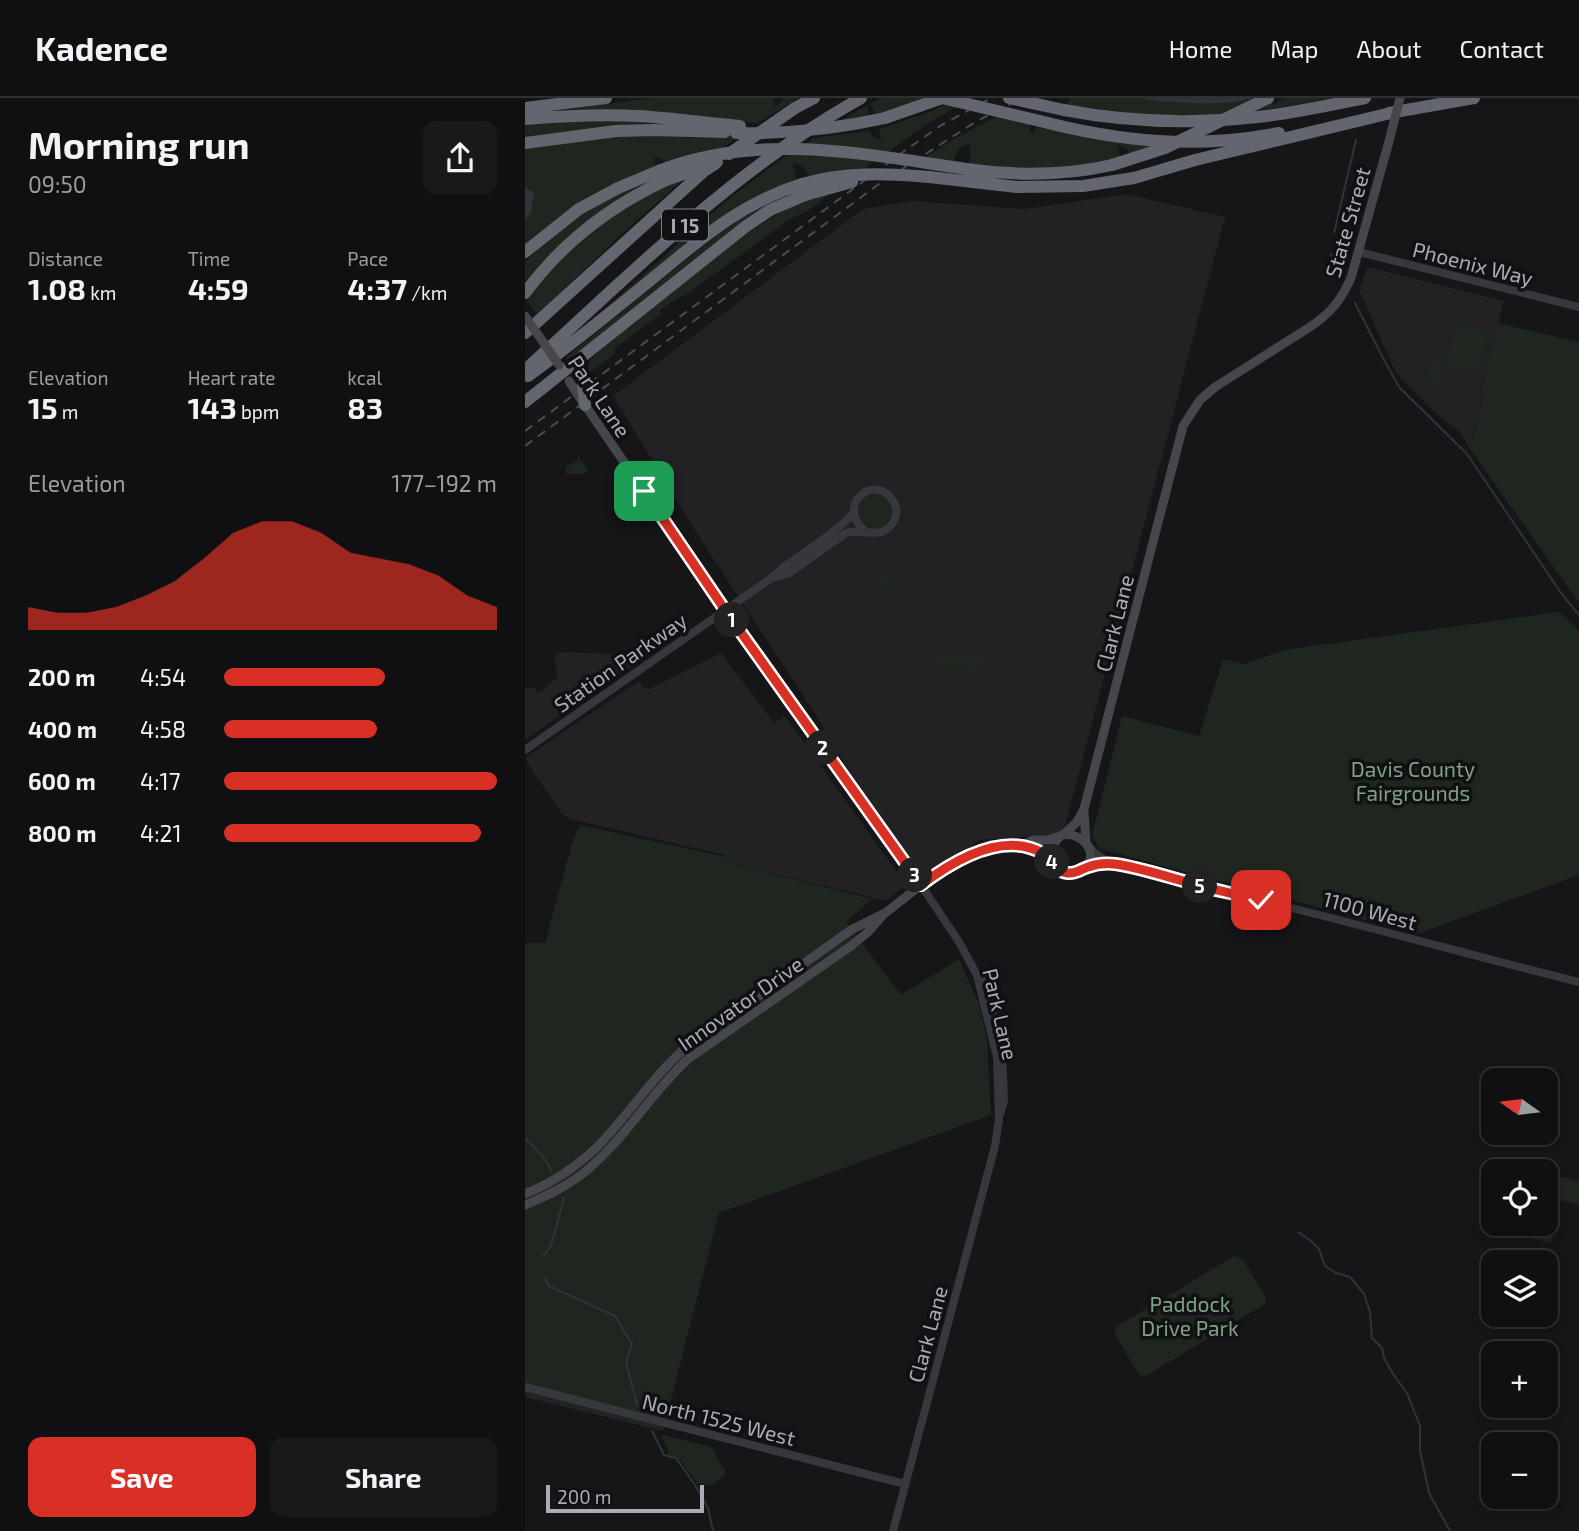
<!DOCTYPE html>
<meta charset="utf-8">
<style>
:root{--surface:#101012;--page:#19191b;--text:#f1f3f6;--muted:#9c9d9f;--line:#303032;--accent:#d93025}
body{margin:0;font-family:"Exo 2",sans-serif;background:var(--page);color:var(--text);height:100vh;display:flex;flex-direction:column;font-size:26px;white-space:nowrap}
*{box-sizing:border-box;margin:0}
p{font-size:23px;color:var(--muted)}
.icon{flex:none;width:38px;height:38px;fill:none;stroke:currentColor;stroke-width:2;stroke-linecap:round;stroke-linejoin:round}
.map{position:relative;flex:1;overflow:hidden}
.details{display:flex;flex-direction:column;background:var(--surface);width:525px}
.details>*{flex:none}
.needle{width:46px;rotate:284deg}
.buttons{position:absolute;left:956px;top:970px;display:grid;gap:14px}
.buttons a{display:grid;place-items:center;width:77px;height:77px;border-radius:14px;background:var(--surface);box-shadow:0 4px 10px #0003,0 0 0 2px var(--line);font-size:35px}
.scale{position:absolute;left:21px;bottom:18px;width:158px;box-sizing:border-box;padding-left:7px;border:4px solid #a8adb8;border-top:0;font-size:19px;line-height:24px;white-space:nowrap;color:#a8adb8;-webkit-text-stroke:5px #111113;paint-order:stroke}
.pin{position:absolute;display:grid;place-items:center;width:60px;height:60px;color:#fff;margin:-30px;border-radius:14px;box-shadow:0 4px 10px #0006}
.km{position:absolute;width:35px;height:35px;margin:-18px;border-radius:50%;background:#222;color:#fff;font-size:19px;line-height:35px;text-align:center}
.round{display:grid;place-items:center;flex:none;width:74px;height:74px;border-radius:14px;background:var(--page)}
.overview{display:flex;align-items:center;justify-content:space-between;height:119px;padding:0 28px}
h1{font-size:38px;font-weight:700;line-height:52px}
.metrics{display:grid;grid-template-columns:repeat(3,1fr);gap:10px;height:119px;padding:7px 28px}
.metrics div{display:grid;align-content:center}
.metrics b{font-size:30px;font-weight:700}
.metrics small{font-size:19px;font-weight:400}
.metrics p{font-size:19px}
.chart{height:196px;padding:14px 28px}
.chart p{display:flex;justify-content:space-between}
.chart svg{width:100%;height:126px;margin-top:7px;fill:var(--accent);opacity:.7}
.primary-button{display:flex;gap:14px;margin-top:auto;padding:14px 28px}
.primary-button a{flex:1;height:80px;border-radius:14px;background:var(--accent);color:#fff;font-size:28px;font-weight:700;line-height:80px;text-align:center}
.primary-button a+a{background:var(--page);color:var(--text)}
ul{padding:0 28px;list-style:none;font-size:23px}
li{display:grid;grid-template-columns:112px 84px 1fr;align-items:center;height:52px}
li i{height:18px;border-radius:9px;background:var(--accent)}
header{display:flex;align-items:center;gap:42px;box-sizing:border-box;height:98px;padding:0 35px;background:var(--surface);border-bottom:2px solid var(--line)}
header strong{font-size:33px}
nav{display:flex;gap:38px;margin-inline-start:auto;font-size:24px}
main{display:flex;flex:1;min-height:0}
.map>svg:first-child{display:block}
.built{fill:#222225}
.green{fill:#1e261f}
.water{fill:#2c353c}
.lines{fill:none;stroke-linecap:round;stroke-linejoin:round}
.stream{stroke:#2c353c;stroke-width:2}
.tertiary{stroke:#37383d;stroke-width:8}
.secondary{stroke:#45474d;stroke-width:9}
.motorway{stroke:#63666e;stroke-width:12}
.rail{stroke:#4a4c52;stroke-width:2;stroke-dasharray:9 7;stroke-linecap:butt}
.secondary-bridge{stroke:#45474d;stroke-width:9}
.motorway-bridge{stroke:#63666e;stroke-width:12}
.route-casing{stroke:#fff;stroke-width:14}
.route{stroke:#d93025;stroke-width:9}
.labels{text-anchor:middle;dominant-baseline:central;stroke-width:7;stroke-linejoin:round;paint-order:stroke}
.shield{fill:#111113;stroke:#7b7e86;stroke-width:2}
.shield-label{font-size:19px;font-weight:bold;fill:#a8adb8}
.street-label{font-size:21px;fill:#a8adb8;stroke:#111113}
.park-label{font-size:21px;fill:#7fa381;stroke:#111113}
</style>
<header>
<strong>Kadence</strong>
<nav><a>Home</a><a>Map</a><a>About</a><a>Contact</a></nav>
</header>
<main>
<section class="details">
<div class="overview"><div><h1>Morning run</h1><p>09:50</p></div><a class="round"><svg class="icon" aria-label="share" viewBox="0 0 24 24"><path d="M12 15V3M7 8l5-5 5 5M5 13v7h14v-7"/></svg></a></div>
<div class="metrics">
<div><p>Distance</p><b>1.08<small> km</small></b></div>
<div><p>Time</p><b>4:59</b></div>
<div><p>Pace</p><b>4:37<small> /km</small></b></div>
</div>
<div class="metrics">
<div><p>Elevation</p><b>15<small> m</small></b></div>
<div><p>Heart rate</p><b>143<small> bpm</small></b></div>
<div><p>kcal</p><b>83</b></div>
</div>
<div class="chart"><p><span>Elevation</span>177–192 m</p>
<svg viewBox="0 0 160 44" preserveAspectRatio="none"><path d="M0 44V36L10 38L20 38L30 36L40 32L50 27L60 19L70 10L80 6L90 6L100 10L110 17L120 19L130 21L140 25L150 32L160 36V44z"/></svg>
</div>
<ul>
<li><b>200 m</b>4:54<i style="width:59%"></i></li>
<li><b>400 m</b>4:58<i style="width:56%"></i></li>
<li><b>600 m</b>4:17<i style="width:100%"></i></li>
<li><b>800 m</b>4:21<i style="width:94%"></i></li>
</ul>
<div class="primary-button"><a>Save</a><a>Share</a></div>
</section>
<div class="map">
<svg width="1054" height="1433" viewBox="0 0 1054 1433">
<rect width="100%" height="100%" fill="#161618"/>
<path class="built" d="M601 96 700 119 539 732 524 737 454 742 398 792 323 672 300 631 171 434 88 298 338 111 388 103 500 111Z
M843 169 979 203 955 295 959 297 945 351 934 333 913 317 871 275 834 192Z
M37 554 108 557 113 564 0 642V590H9L13 595 33 579 29 562 32 556Z
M196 555 249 625 260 618 377 781V790L361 803 209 766 199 757 45 721 37 716 3 666 1 661 4 657 114 583 118 589 124 591Z"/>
<path class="green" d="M127 0H248L249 8 254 6 259 0H273L232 25 126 14H23Z
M356 0H404L350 18 346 6 343 8 342 20 311 25Z
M436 0H447L410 21 362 54 322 48 280 46 287 40 345 33 347 38 356 42 354 31 399 16Z
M544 0H729L694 17H621L543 7Z
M760 0H811L721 15 746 4 750 7H753L752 3Z
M472 18 505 26V33L508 36 511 29 629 48 605 56 602 51 592 47 595 59C562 66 529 72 495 71 479 70 462 68 445 66V46C434 48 431 53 429 63L401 59 431 40Z
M100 23 142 26 0 41V26L36 24Z
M135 36C160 42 188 38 213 39L196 51 141 66 135 60H129L132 69 0 149V51L80 38H131Z
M282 56 350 62 340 71 284 79C280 70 278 67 268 65L272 83C213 101 181 130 134 168 106 191 78 214 50 237L207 98 262 57Z
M161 79 99 134 12 217 1 201C28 168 57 138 92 114 114 99 139 91 161 79Z
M115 87C67 117 36 142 0 185V164C24 142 49 117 79 102 90 96 103 92 115 87Z
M310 92 281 114 265 121 158 199 156 198 135 212 136 216 90 250 89 257 62 276 65 262 81 247 221 136 262 110Z
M267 96 47 261H42L41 259 196 134 236 109Z
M972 225 1054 244V505L945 351 959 297 955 296Z
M931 227 963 234 953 276 921 268Z
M905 263 918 266 913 287 901 284Z
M54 359 63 373 59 376H41V368L49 365Z
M334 414a16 16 0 1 1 32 0a16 16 0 1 1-32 0Z
M361 470 366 477 375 472 376 475 370 477 366 484H362L355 513 359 514 358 517 355 516 353 510 356 503 357 481 356 477 358 472Z
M1034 514 1054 533V777L892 836 575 751 567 738 597 618 674 638 698 561 720 566 759 552Z
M411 554H412L413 558 461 560 462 556 465 557 463 562H459L458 568 461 569V570L455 569 459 572 438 570 411 573 409 572 412 571 437 568 409 569Z
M55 727 201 759 208 766 347 801 321 824 376 897 434 861 454 906 462 942 466 1017 194 1115 138 1333 0 1299V845H20L47 745Z
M1020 1075 1054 1083V1106L1036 1102 1026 1145 985 1135 988 1125H1020Z
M709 1158 717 1160 741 1199 740 1206 621 1278 614 1277 589 1235 591 1229Z
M138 1337 186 1349C191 1353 190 1355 192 1360 194 1366 199 1369 201 1375L198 1378 185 1388 172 1385 155 1362 143 1357 142 1349 136 1339Z"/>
<path class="water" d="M616 0H727C703 9 639 5 616 0Z
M0 89 9 95 6 114 0 122Z"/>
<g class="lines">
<path class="stream" d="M809 135 831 42
M806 156 815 177
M830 205 857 258 874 289 942 356 1036 495 1054 517
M0 1040 18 1059 27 1073
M773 1134 786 1143 794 1151 800 1168 811 1175 825 1179 839 1196 845 1214 847 1240 857 1250 859 1260 868 1276 882 1295 895 1328V1352L904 1395 925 1433
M18 1158 26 1148 38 1104V1099
M20 1180 24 1188 90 1218 107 1246 101 1264 112 1307
M127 1333 139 1357 151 1360 172 1390 183 1410 188 1433"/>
<path class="tertiary" d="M834 154 1054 209
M248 480 263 476 321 435C333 431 347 438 359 433 365 430 370 423 371 416 372 410 370 405 366 400 348 376 310 408 340 433
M0 652 245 481C271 456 305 442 328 415
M564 748 570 755 586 766
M559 770C599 758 639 780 678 789 804 817 928 853 1054 884
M452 877 460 886 475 942 478 974 479 1003 475 1016
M0 1289 380 1386
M368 1433 470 1048 474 1022 472 959 452 877 434 844 396 787"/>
<path class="secondary" d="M60 307 200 512 396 787
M559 714 561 744
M539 736 552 724 559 711 658 328 675 302 690 289 785 229C806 215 816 202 826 180L863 47
M497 747C503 750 511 752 518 755 531 762 534 783 554 773 578 762 561 733 537 737 527 744 525 754 528 766
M0 1096C27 1085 51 1069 72 1049 104 1017 128 977 163 948L326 832 358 816
M0 1107C22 1098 43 1088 61 1073 100 1041 126 995 163 961L326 848 343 834 359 816 396 787 436 762 463 750 497 747 509 742H523L535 738"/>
<path class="motorway" d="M0 10 81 0
M539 12C602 24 669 26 733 19 769 15 804 7 840 0
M864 15 949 0
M360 20 417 0
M0 21C38 18 75 16 113 18 147 20 181 25 215 28
M515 23C596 44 671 51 754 35
M0 45 91 33 130 32 200 34
M204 56 270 10 289 0
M441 71C490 78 538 78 587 67
M404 79 492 89 558 88 609 80 670 62 870 14
M0 154 54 111 93 90 136 72
M0 195C37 145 85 108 141 82
M0 235 179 73 190 66
M0 272C107 175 209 71 336 0
M3 278C48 246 90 211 133 176 179 138 219 104 277 86
M0 304 220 129 245 112 280 97"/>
<path class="rail" d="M0 333 378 54 415 28 466 0
M0 348 354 86 452 23 497 0"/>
<path class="secondary-bridge" d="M863 47 875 0
M0 218 34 267
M44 283 58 305"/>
<path class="motorway-bridge" d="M417 0 515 23
M484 0 539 12
M211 35C261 36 311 31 360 20
M587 67 640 50 743 0
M136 72C235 34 339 56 441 71
M141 82 192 64
M277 86C319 74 360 75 404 79
M280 97 327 84
M57 276 60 307"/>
</g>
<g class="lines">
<defs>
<path id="route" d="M119 393 200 512 396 787C429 762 479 732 519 756 529 762 530 774 543 775 551 776 556 771 563 769 571 766 582 765 590 766 618 770 645 780 673 787 693 793 715 797 736 802"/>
</defs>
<use href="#route" class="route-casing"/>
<use href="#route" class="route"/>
</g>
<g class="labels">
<rect class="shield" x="137" y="111.5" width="46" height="31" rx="5"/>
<g class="shield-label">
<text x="160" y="127">I 15</text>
</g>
<g class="street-label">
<text transform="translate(822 124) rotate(-74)">State Street</text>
<text transform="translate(948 165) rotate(14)">Phoenix Way</text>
<text transform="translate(75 298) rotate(56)">Park Lane</text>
<text transform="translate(589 525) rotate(-76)">Clark Lane</text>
<text transform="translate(95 564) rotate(-35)">Station Parkway</text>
<text transform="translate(845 812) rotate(15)">1100 West</text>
<text transform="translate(215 905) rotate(-35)">Innovator Drive</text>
<text transform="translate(476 916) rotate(77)">Park Lane</text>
<text transform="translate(402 1236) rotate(-75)">Clark Lane</text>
<text transform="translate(194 1321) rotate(14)">North 1525 West</text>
</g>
<g class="park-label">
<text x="888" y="670">Davis County<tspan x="888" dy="24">Fairgrounds</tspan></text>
<text x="665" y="1205">Paddock<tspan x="665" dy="24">Drive Park</tspan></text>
</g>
</g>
</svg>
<div class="buttons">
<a><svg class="needle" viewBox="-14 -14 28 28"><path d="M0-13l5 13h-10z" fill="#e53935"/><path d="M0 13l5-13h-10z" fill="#9c9d9f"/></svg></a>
<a><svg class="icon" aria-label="locate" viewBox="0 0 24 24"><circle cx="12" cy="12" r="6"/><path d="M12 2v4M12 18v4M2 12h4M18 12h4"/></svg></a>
<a><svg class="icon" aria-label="layers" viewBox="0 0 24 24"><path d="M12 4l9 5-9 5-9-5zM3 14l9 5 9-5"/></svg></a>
<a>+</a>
<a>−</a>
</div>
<div class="scale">200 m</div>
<div class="pin" style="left:119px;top:393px;background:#1e9e55"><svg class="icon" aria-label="arrive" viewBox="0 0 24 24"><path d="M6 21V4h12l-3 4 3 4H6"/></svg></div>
<div class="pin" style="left:736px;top:802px;background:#d93025"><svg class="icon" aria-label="check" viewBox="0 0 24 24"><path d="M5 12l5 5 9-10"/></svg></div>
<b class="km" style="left:207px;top:522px">1</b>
<b class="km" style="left:298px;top:650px">2</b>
<b class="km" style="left:390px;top:777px">3</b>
<b class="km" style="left:527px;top:764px">4</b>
<b class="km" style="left:675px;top:788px">5</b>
</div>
</main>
